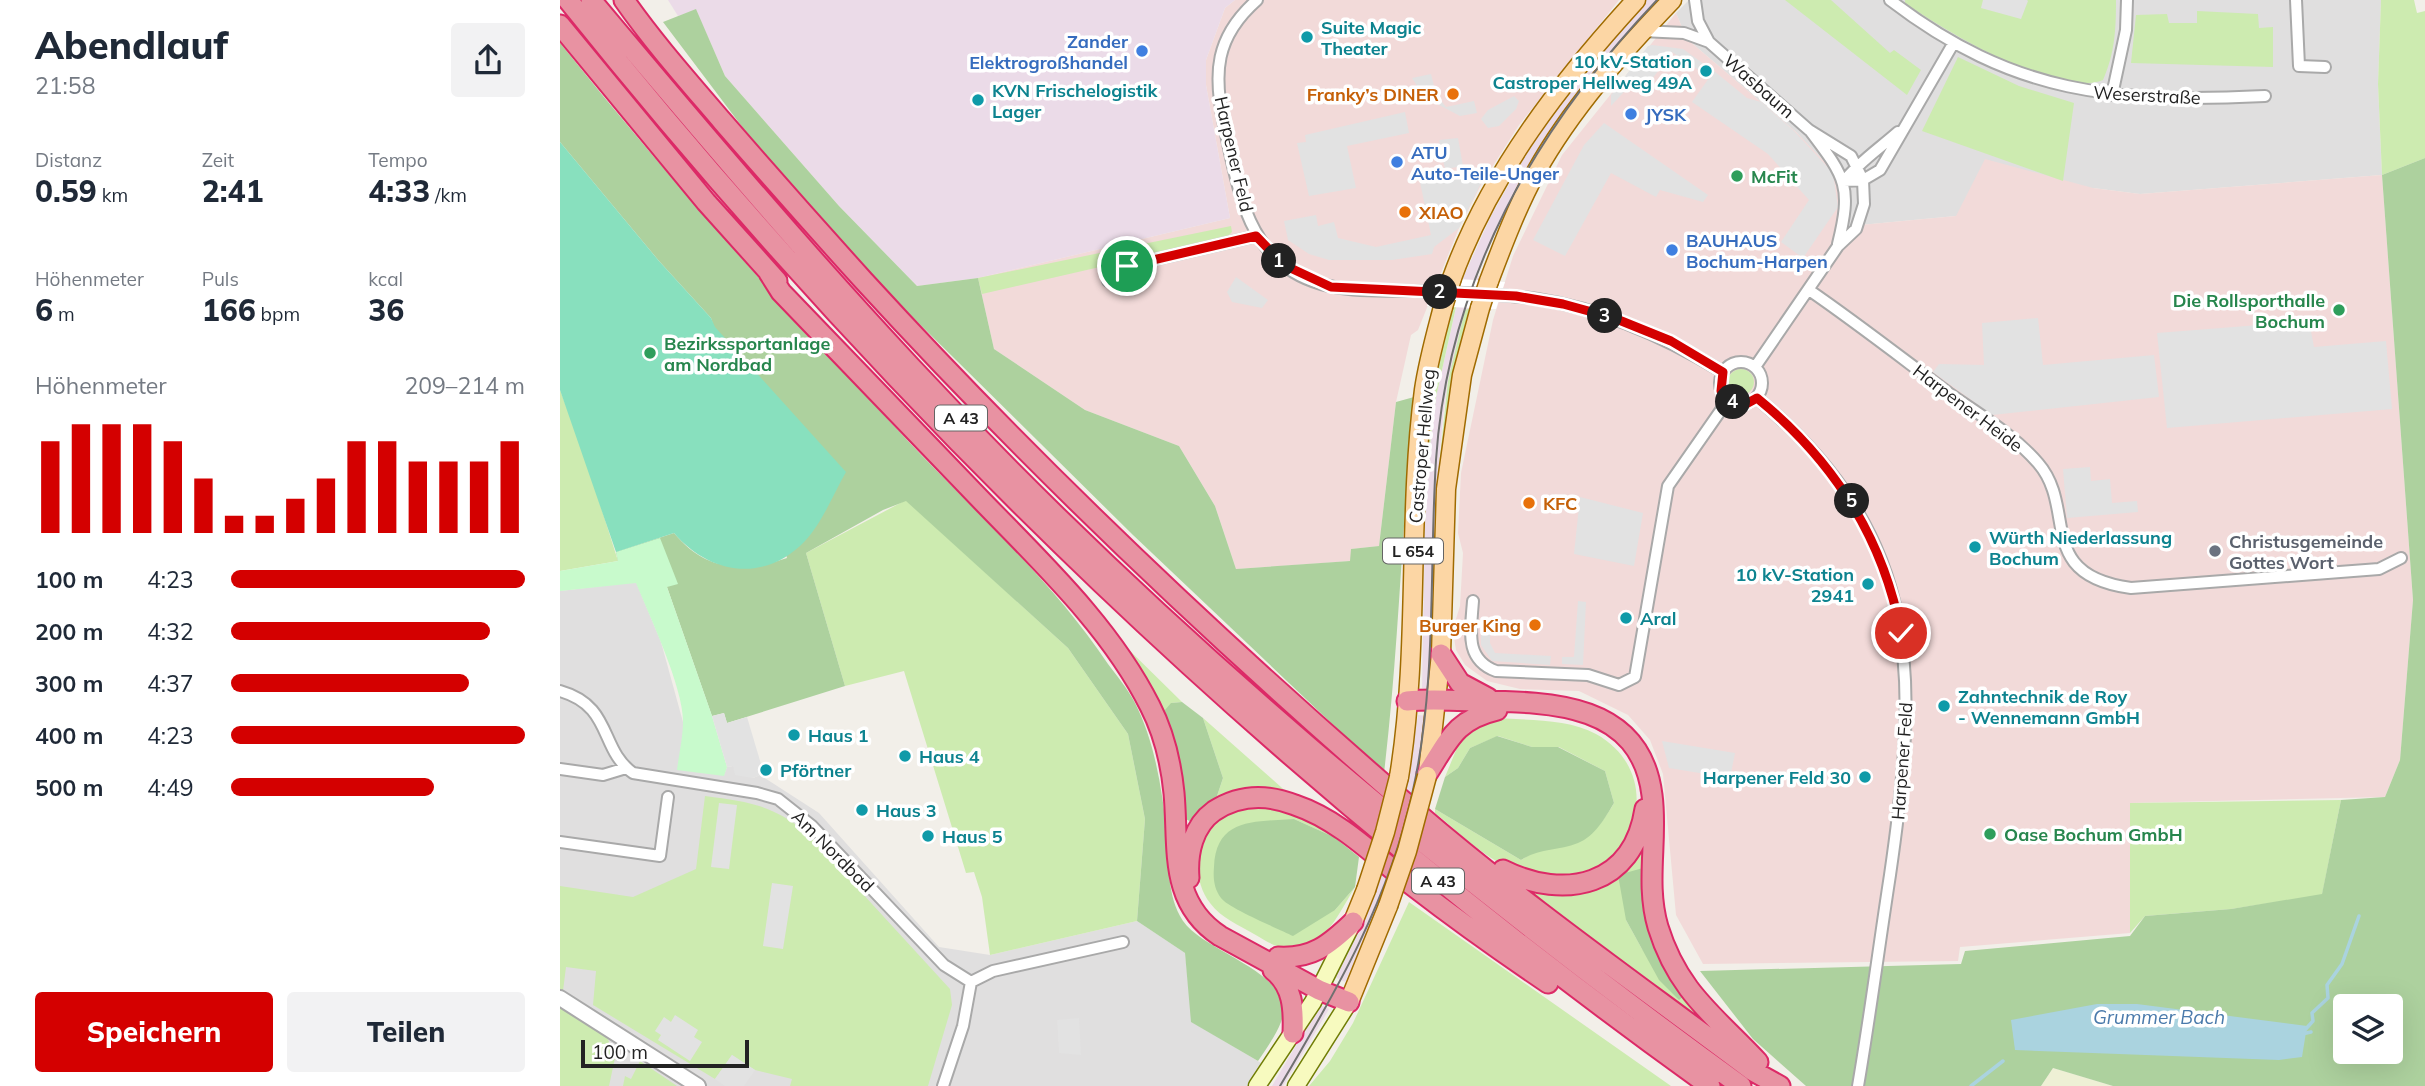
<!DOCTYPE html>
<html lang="de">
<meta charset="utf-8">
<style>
:root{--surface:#fff;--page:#f2f2f3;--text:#1f2937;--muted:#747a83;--accent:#d40000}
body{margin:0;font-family:Mulish,sans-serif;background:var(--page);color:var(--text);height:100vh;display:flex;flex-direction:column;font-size:26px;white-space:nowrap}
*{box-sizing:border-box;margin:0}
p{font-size:23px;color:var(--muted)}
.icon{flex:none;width:38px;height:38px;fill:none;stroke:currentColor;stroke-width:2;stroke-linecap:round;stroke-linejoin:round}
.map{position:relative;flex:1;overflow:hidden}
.side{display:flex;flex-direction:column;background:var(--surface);width:560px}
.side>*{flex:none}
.fabs{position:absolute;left:1773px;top:994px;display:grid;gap:14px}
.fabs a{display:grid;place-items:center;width:70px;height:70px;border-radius:7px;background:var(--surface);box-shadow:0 7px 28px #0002;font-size:35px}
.scale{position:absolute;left:21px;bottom:18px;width:168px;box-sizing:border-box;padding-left:7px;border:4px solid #222;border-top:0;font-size:19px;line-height:24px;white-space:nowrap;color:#222;-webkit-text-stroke:5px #fff;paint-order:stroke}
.pin{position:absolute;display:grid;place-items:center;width:60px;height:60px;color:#fff;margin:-30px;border:4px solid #fff;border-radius:50%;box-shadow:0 2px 7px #0007}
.km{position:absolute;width:35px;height:35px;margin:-18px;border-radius:50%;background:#222;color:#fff;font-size:19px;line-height:35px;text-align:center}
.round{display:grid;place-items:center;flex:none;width:74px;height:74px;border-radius:7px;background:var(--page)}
.summary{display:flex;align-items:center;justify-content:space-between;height:119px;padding:0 35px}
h1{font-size:38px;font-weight:800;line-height:52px}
.figures{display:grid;grid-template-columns:repeat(3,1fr);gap:10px;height:119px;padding:7px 35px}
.figures div{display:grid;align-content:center}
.figures b{font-size:30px;font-weight:800}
.figures small{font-size:19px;font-weight:400}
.figures p{font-size:19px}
.chart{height:196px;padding:14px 35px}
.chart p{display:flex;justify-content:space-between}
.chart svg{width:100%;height:126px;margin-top:7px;stroke:var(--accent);stroke-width:6}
.action{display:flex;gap:14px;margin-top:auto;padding:14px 35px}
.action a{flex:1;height:80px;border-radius:7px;background:var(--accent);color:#fff;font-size:28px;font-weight:800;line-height:80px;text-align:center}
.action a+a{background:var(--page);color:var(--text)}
ul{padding:0 35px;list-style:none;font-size:23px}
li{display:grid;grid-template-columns:112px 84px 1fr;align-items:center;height:52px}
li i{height:18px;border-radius:9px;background:var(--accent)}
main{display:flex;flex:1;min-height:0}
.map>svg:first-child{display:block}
.residential{fill:#e0dfdf}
.commercial{fill:#f2dad9}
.industrial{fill:#ebdbe8}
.farmland{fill:#eef0d5}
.grass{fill:#cdebb0}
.forest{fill:#add19e;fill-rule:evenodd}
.park{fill:#c8facc}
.pitch{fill:#88e0be}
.parking{fill:#e2e2e2}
.water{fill:#aad3df}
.pier{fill:#fff}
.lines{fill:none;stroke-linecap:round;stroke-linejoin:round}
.stream{stroke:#aad3df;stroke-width:3.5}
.minor-casing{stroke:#a9a9a9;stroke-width:14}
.tertiary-casing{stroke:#a9a9a9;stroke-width:18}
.secondary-casing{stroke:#707d05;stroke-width:19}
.primary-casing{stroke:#a06b00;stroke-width:21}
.motorway-casing{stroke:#dc2a67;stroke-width:23}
.minor{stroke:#fff;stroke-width:10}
.tertiary{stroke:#fff;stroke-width:14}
.secondary{stroke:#f7fabf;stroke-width:16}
.primary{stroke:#fcd6a4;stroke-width:18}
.motorway{stroke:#e892a2;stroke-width:19}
.tram{stroke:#707070;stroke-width:2}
.primary-bridge-casing{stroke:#a06b00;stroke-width:21;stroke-linecap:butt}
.primary-bridge{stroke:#fcd6a4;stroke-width:18}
.route-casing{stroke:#fff;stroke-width:14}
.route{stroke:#d40000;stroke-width:9}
.culture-dot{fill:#0f9aa8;stroke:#fff;stroke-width:2.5}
.shop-dot{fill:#3f7fe0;stroke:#fff;stroke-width:2.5}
.food-dot{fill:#e8710a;stroke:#fff;stroke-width:2.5}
.leisure-dot{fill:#2e9e5b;stroke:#fff;stroke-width:2.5}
.worship-dot{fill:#6b7280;stroke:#fff;stroke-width:2.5}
.labels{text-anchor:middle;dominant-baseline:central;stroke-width:7;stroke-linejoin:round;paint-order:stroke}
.shield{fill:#fff;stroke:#646464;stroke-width:2}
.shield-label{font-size:16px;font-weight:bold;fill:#222}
.culture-label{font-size:18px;font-weight:bold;fill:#0d838f;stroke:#fff;text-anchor:start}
.shop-label{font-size:18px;font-weight:bold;fill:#366cbe;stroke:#fff;text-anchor:start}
.street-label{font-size:18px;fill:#222;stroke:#fff}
.food-label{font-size:18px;font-weight:bold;fill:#c56008;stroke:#fff;text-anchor:end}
.leisure-label{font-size:18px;font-weight:bold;fill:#27864d;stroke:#fff;text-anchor:start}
.worship-label{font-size:18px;font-weight:bold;fill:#5b616d;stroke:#fff;text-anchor:start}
.water-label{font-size:19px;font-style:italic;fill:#4a7aab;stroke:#fff}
</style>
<main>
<section class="side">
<div class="summary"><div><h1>Abendlauf</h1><p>21:58</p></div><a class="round"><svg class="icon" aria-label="share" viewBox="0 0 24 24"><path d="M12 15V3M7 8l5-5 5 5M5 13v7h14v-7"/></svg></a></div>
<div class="figures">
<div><p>Distanz</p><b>0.59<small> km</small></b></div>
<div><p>Zeit</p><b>2:41</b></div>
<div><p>Tempo</p><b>4:33<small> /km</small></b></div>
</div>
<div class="figures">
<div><p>Höhenmeter</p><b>6<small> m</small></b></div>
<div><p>Puls</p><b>166<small> bpm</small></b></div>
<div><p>kcal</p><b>36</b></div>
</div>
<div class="chart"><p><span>Höhenmeter</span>209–214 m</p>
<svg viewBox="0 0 160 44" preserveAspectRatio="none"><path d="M5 44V12M15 44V6M25 44V6M35 44V6M45 44V12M55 44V25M65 44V38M75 44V38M85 44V32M95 44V25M105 44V12M115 44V12M125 44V19M135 44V19M145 44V19M155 44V12"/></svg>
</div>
<ul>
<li><b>100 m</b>4:23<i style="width:100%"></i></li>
<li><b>200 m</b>4:32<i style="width:88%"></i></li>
<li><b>300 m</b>4:37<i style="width:81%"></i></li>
<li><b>400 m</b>4:23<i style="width:100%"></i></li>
<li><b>500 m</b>4:49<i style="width:69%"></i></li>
</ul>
<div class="action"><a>Speichern</a><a>Teilen</a></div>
</section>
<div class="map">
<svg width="1865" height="1086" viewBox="0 0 1865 1086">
<rect width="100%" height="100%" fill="#f2efe9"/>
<path class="residential" d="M1129 0H1821L1818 84 1822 175 1580 194 1533 188 1396 216 1279 227 1278 177 1236 132 1127 39 1116 13Z
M76 582 101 642 123 722 164 775 167 767 173 766 193 778 200 775 259 813 379 947 430 955 577 921 625 953 632 1022 703 1064 687 1086H0V591Z"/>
<path class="commercial" d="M675 0H1059L959 125 922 183 899 228 858 330 851 335 836 402 819 546 792 549 791 561 676 569 655 506 619 446 525 410 434 349 418 278 670 218 646 85V60L665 8Z
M1116 13 1127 39 1236 132 1279 177 1282 193 1279 227 1396 216 1425 159 1533 188 1580 194 1822 175 1853 600 1840 760 1825 797 1570 803V933L1400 947 1398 961 1143 964 1116 915 1103 774 1090 740 1068 715 1019 691 960 689 927 681 905 665 896 650 894 638 895 622 900 606 903 553 898 533 901 473 933 320 953 256 1002 155Z"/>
<path class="industrial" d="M108 0H675L665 8 646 60V85L670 218 418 278 357 286 279 206 165 76 136 10 118 16Z
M1087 0H1100L950 200 917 274 922 280 888 381 883 417 878 475 874 643 869 689 862 688 866 476 876 397 896 308 890 307 931 216 965 156 1003 100Z
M858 715 868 716 860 773 823 902 785 982 775 977 776 973 801 923 850 767Z
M760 1005 769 1009 755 1033 723 1086H712Z"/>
<path class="farmland" d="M1493 1068 1553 1086H1481Z"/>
<path class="grass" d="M1225 0H1271L1330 53 1334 50 1361 70 1347 95Z
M1345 0H1556C1556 29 1555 53 1543 80 1497 99 1385 31 1345 3Z
M1821 0H1854L1857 13 1865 11V158L1822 175 1818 84Z
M1637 11 1698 14 1699 28 1713 27V67L1571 63 1576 15 1607 14 1609 23H1637Z
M1398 57 1459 86 1514 103 1503 181 1362 131Z
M671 226 672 232 666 238 422 294 418 278Z
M890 307H896L876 397 866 476 874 373Z
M913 307 880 476 878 475 888 381 905 310Z
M1168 382a13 13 0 1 1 26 0a13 13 0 1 1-26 0Z
M0 390 24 453 58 561 0 571Z
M346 500 508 648 568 734 585 819 577 921 430 955 422 897 414 872 406 873 344 671 285 686 246 553Z
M557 638 622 702 611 703 607 727Z
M926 717C961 721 1005 717 1036 734 1119 780 1066 907 957 871 926 860 900 833 875 813V809L961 860C1005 832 1020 862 1054 803L1045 771 999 747H972L938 736 910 748 898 768 885 777 899 743Z
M643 718 730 795 655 802 663 778Z
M145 796C188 802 211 804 246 832L390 989 392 1005 368 1086H230L232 1079 195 1070 172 1055 155 1079 33 1005 36 971 6 967 3 991 0 989V886L73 897 136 869Z
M1781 800 1762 895 1671 909 1585 916 1570 933V803Z
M711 805 754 822 774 837 734 819 775 910 795 887C782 908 769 939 743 947 722 952 711 944 694 934 679 925 661 918 650 903 628 875 635 820 674 809 685 805 699 806 711 805Z
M1084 831 1083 868 1066 920 1082 949 1156 1034 963 886 1016 891Z
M849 902 1111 1086H749L770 1061 793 1023Z
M0 1004 46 1034 55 1058 49 1086H0Z
M80 1061 117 1086H63L65 1076 71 1079Z"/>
<path class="forest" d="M136 9 165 76 279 206 357 286 418 278 434 349 525 410 619 446 655 506 676 569 790 561 791 549 819 546 836 402 854 397C842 523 839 647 824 773L573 535 315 280 229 189 103 22Z
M0 43C111 181 227 312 348 441 417 514 492 580 548 664 557 676 567 688 574 701 595 741 602 790 607 834 610 863 606 889 620 916 638 953 740 971 721 1022 716 1035 706 1049 698 1061L631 1022 625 953 577 921 585 819 568 734 508 648 346 501 323 510 246 553 285 686 167 723 164 713 152 716 107 587 58 561 56 552 114 533C145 571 183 573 227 558L151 318 99 261 0 142Z
M1865 158V1086H1553L1493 1068 1481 1086H1246L1193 1039 1140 971 1401 964 1405 951 1570 936 1585 916 1671 909 1762 894 1781 800 1825 797 1840 760 1853 600 1822 175ZM1785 1006H1830V1052H1785Z
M622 702 643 718 663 778 655 802 635 824 622 817 605 710 611 703Z
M937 736 972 747H998L1045 771 1054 803C1045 818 1035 836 1018 843 998 851 979 848 961 860L875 809 885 777 898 768 910 748Z
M734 819 774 837 799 857 795 887 775 910 733 936C719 929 668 908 661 898 654 889 653 878 654 867 656 817 696 822 734 819Z
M1083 868C1080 915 1105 953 1125 995L1119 1000 1099 980 1066 920 1058 875Z"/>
<path class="park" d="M100 538 118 584 107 587 152 716 167 767 164 776 117 770C119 754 123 737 123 721 123 687 90 617 76 583L0 591V571L58 561 56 552Z"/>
<path class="pitch" d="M0 142 99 261 151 318 155 327 286 472C274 493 262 523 245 541 205 583 150 575 114 533L56 552 0 390Z"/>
<path class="parking" d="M1423 0H1467L1468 1 1461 19 1421 8Z
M1092 45 1123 49 1151 69 1146 75 1112 52 1090 82 1078 85 1073 82 1051 106V95L1088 46Z
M1154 71 1187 98 1201 102 1234 131 1273 173 1278 207 1243 258 1221 242 1249 200 1208 154 1132 102Z
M871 74 876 94 886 107 914 101 917 113 900 116 864 97 852 78Z
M954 96 959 101 956 109 939 126 928 128 921 119 928 110Z
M845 112 849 133 787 146 796 188 749 196 737 143 746 142 745 135Z
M1044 123 1148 195 1143 202 1100 190 1096 197 1051 173 1005 256 973 240 1024 145Z
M898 138 903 166 885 169 879 140Z
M891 176 921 183 899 228 874 247 872 254 832 260H769L749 254 728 240 724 221 756 215 758 226 774 222 778 238 816 247 871 235 860 182Z
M676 277 708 300 702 308 672 302 667 292Z
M1478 318 1483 365 1594 355 1599 397 1432 415 1373 372 1379 364 1424 365 1422 323Z
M1749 321 1754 347 1826 341 1832 409 1607 428 1597 333Z
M1530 467 1531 481 1550 479 1552 503 1577 501 1578 512 1507 518 1503 469Z
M1020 497 1083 513 1074 566 1014 554Z
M1018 601 1026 602 1023 665 1002 664V657H1014Z
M921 620 930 621V643L935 653 991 656 990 665 932 661 921 645Z
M164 713 167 723 187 717 201 764 200 775 193 778 175 775 173 766 167 767 152 716Z
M1102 741 1175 753 1170 778 1109 768Z
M159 803 177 805 169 869 151 867Z
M212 883 233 886 223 949 203 946Z
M115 1015 138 1030 134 1037 142 1042 130 1061 98 1040 101 1035 95 1031 104 1017 111 1022Z
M519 1018 521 1055 499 1053 497 1020Z
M172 1055 195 1070 184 1086H165L155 1079Z"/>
<path class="water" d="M1537 1004H1577L1747 1026 1742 1057 1719 1060 1455 1050 1451 1020Z"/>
<path class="pier" d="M878 277 899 279 945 282 936 309 867 306Z"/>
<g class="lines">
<path class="stream" d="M1744 1031 1753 1021 1752 1013 1768 998 1767 985 1782 964 1799 916
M1742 1034 1751 1032
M1411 1086 1443 1061"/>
<defs>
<path id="minor" d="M697 0C655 37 653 73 664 125 675 173 682 231 722 264 760 295 810 290 855 291 895 293 937 293 977 299 1044 309 1105 337 1163 372
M1135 0 1138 21 1149 42 1249 130 1291 156 1303 180 1304 204 1296 229 1278 246 1195 367
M1330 0C1454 95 1555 103 1705 96
M1736 0 1739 66 1765 67
M1082 31 1124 33 1149 42
M1552 95 1566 30 1567 0
M1251 132C1286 178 1292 187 1278 244
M1284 181 1303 180 1320 170 1393 44
M1284 181C1299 162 1320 148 1338 132
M548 281 567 266 696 236
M1249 290C1297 323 1343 359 1390 394 1420 415 1454 435 1478 463 1518 509 1474 575 1571 588L1819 569 1841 558
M1160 383a21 21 0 1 1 42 0a21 21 0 1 1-42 0Z
M1197 398C1364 537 1359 676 1330 875 1319 946 1310 1016 1298 1086
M913 601C911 630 904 659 936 671L1028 675 1059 685 1075 677 1108 486 1168 400
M0 691C53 706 39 749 73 773L197 793 218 799 252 826 384 965 411 982
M0 769 43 775 66 768
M0 842 100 856 108 797
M411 982 433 971 563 942
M383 1086 403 1026 411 982"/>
<path id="tertiary" d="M0 998 138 1086"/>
<path id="secondary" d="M697 1086 753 1002 792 924
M736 1086 789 1002"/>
<path id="primary" d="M892 278C930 173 1001 82 1076 0
M929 281C943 244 957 207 976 172 1011 109 1062 52 1112 0
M868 772 881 654 886 489 902 375 920 308
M839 777C860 649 847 518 864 390 868 362 876 334 883 307
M793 922 806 890
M789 1002 828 906"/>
<path id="motorway" d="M8 0C343 418 714 774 1150 1086
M31 0C135 124 240 248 351 367 600 635 885 871 1181 1086
M64 0C94 43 129 82 163 122 209 175 256 228 303 280 476 469 663 646 857 813 964 905 1080 986 1193 1071L1220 1086
M0 25 146 202 217 281
M209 273 221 292C288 362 356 432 423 502 483 564 551 628 590 706 604 733 611 763 614 793 619 847 608 902 660 936L759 990 789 1002
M881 654 900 683 928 698
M847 701C869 699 888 700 910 701 984 702 1080 699 1092 795 1098 839 1085 883 1098 927 1118 992 1155 1016 1198 1062
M867 774C889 740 895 720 937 710
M943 870C1005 901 1073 886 1085 809
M629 878C627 853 633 826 654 811 680 794 707 794 735 805 780 820 817 858 853 886 897 920 942 952 988 983
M718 957C752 959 769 945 793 922
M713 970C733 986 734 1009 733 1033"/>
</defs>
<use href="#minor" class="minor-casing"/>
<use href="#tertiary" class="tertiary-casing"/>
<use href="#secondary" class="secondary-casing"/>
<use href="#primary" class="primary-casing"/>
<use href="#motorway" class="motorway-casing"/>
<use href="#minor" class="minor"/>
<use href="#tertiary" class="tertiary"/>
<use href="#secondary" class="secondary"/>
<use href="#primary" class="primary"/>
<use href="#motorway" class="motorway"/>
<path class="tram" d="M720 1086C776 992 830 899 853 790 877 682 869 570 876 460 888 279 975 129 1097 0"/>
<defs>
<path id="primary-bridge" d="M883 307 892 278
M920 308 929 281
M806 890 825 832 839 777
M828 906 847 851 867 776"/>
</defs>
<use href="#primary-bridge" class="primary-bridge-casing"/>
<use href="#primary-bridge" class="primary-bridge"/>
</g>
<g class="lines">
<defs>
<path id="route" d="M567 266 696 236 724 265 771 287 956 296 1003 304 1054 318 1111 341 1163 372 1161 391 1168 400 1186 404 1197 398C1273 460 1323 536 1341 633"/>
</defs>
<use href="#route" class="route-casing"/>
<use href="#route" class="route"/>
</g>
<g class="culture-dot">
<circle cx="747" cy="37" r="7"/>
<circle cx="1146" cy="71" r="7"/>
<circle cx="418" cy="100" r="7"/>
<circle cx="1415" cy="547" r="7"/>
<circle cx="1308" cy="584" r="7"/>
<circle cx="1066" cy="618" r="7"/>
<circle cx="1384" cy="706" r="7"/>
<circle cx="234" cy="735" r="7"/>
<circle cx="345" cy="756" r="7"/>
<circle cx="206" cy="770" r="7"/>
<circle cx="1305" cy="777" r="7"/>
<circle cx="302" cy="810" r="7"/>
<circle cx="368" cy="836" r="7"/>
</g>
<g class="shop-dot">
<circle cx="582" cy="51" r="7"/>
<circle cx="1071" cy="114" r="7"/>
<circle cx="837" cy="162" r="7"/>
<circle cx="1112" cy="250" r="7"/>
</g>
<g class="food-dot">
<circle cx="893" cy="94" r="7"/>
<circle cx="845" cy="212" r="7"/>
<circle cx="969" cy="503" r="7"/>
<circle cx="975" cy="625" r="7"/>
</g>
<g class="leisure-dot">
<circle cx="1177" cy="176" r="7"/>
<circle cx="1779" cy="310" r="7"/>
<circle cx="90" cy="353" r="7"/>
<circle cx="1430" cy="834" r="7"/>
</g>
<circle class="worship-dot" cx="1655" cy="551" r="7"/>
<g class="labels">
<g class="shield">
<rect x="375" y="405.5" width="52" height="25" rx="5"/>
<rect x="823" y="538.5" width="60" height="25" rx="5"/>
<rect x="852" y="868.5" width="52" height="25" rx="5"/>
</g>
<g class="shield-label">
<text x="401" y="418">A 43</text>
<text x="853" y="551">L 654</text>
<text x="878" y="881">A 43</text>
</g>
<g class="culture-label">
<text x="761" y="27">Suite Magic<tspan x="761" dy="21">Theater</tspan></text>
<text x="1132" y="61" text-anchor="end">10 kV-Station<tspan x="1132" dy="21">Castroper Hellweg 49A</tspan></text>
<text x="432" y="90">KVN Frischelogistik<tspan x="432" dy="21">Lager</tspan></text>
<text x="1429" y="537">Würth Niederlassung<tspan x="1429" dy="21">Bochum</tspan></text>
<text x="1294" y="574" text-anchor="end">10 kV-Station<tspan x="1294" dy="21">2941</tspan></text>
<text x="1080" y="618">Aral</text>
<text x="1398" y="696">Zahntechnik de Roy<tspan x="1398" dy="21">- Wennemann GmbH</tspan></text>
<text x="248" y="735">Haus 1</text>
<text x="359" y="756">Haus 4</text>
<text x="220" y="770">Pförtner</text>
<text x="1291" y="777" text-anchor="end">Harpener Feld 30</text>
<text x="316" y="810">Haus 3</text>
<text x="382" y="836">Haus 5</text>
</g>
<g class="shop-label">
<text x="568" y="41" text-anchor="end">Zander<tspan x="568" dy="21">Elektrogroßhandel</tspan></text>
<text x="1085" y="114">JYSK</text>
<text x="851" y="152">ATU<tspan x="851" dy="21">Auto-Teile-Unger</tspan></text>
<text x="1126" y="240">BAUHAUS<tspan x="1126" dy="21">Bochum-Harpen</tspan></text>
</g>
<g class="street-label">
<text transform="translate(1199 86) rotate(41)">Wasbaum</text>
<text transform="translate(1587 95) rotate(3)">Weserstraße</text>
<text transform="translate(674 154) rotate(77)">Harpener Feld</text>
<text transform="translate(1408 408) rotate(37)">Harpener Heide</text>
<text transform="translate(862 446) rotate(-85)">Castroper Hellweg</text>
<text transform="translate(1342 761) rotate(-86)">Harpener Feld</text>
<text transform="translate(273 851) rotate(45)">Am Nordbad</text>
</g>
<g class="food-label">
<text x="879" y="94">Franky’s DINER</text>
<text x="859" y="212" text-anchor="start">XIAO</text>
<text x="983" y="503" text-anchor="start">KFC</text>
<text x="961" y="625">Burger King</text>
</g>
<g class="leisure-label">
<text x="1191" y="176">McFit</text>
<text x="1765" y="300" text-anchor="end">Die Rollsporthalle<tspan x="1765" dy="21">Bochum</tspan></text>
<text x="104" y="343">Bezirkssportanlage<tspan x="104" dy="21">am Nordbad</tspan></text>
<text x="1444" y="834">Oase Bochum GmbH</text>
</g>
<g class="worship-label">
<text x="1669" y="541">Christusgemeinde<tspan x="1669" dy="21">Gottes Wort</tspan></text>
</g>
<g class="water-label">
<text x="1599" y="1017">Grummer Bach</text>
</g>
</g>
</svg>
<div class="fabs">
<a><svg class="icon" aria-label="layers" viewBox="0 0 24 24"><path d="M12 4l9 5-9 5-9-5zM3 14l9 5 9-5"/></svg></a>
</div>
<div class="scale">100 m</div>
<div class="pin" style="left:567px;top:266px;background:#1e9e55"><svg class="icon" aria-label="arrive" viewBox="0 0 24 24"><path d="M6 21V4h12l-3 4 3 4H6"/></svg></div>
<div class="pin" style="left:1341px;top:633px;background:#d93025"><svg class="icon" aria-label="check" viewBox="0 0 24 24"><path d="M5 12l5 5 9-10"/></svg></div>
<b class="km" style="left:719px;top:261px">1</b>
<b class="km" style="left:880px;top:292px">2</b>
<b class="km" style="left:1045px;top:316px">3</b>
<b class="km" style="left:1173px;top:402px">4</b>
<b class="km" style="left:1292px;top:501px">5</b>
</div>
</main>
